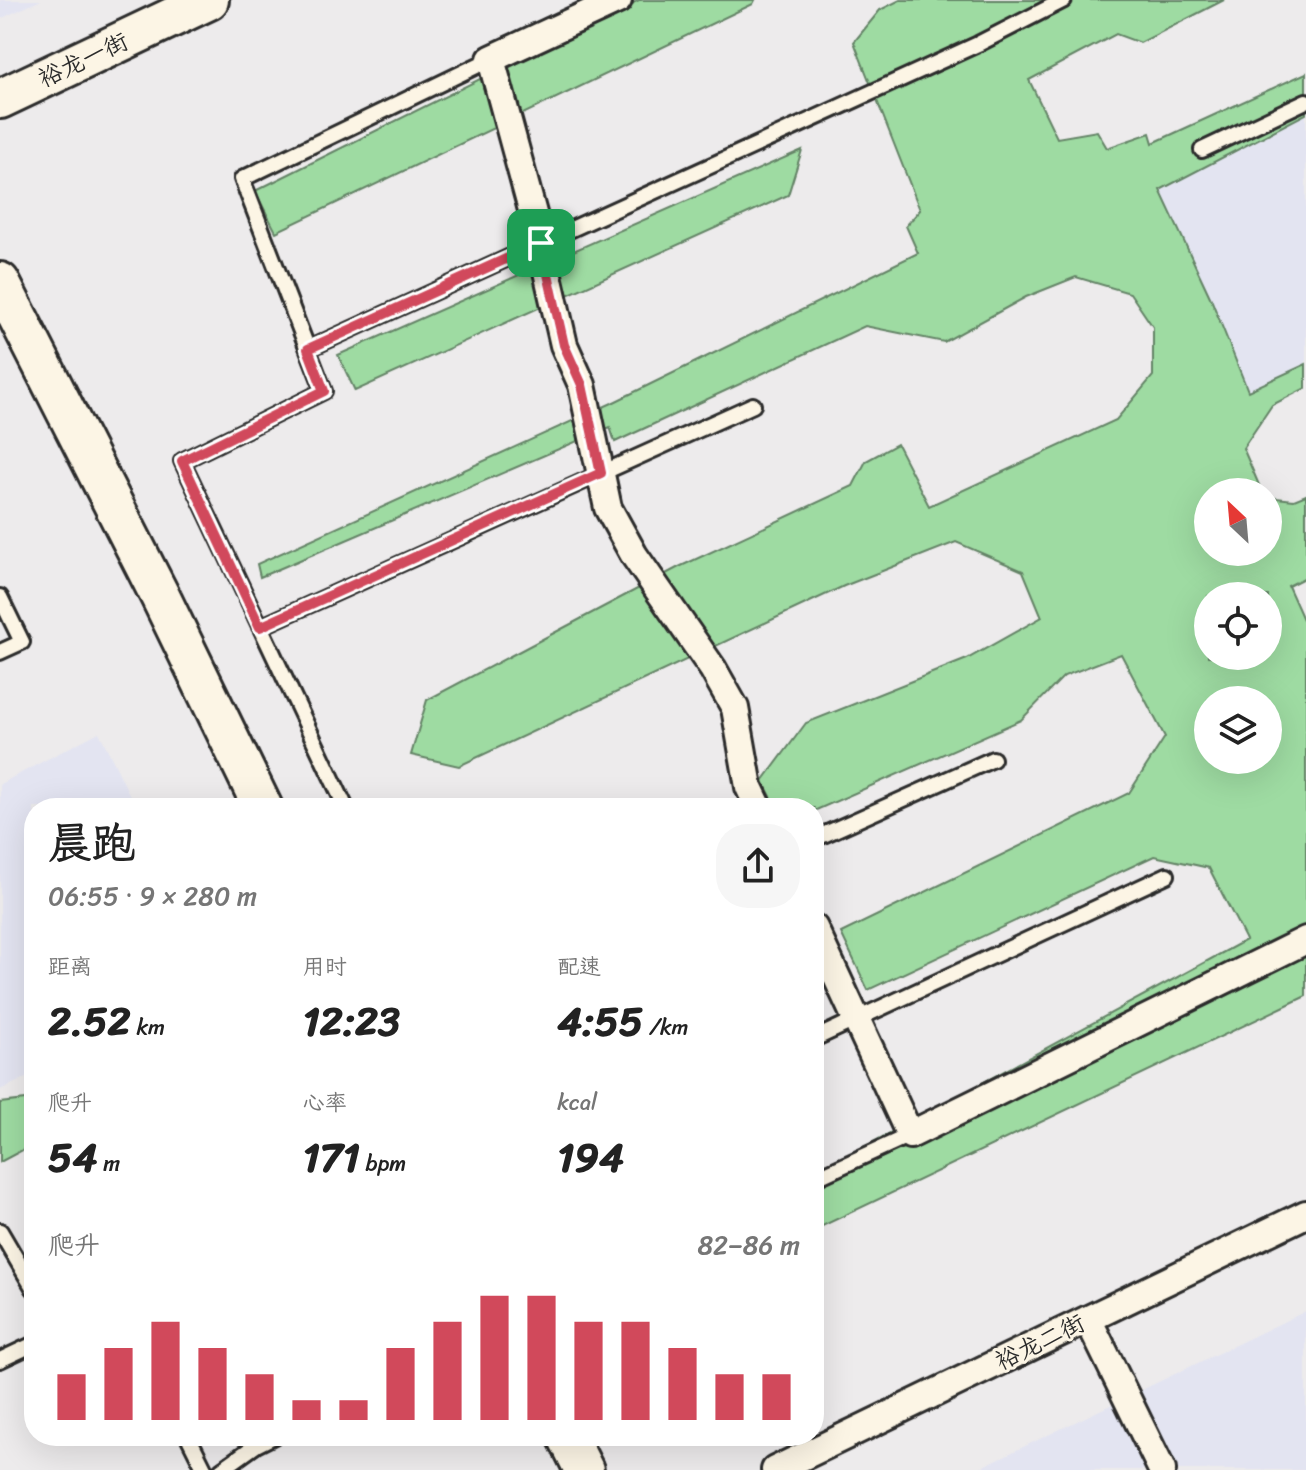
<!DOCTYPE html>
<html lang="zh">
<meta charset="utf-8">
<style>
:root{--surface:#fff;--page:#f6f6f6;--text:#222;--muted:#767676;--accent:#d1495b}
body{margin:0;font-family:Sriracha,"LXGW WenKai TC",sans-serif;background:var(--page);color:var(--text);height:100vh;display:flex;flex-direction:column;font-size:30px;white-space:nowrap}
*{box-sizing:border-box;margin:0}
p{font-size:26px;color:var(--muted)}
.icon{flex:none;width:44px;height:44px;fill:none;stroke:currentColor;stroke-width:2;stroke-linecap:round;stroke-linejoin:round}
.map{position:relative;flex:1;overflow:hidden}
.side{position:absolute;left:24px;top:798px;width:800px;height:648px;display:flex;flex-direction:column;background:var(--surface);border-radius:32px;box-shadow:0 8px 32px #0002}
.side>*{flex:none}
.needle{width:52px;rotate:334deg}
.buttons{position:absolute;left:1194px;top:478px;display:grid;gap:16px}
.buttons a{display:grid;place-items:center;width:88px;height:88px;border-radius:50%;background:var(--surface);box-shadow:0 8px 32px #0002;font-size:40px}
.pin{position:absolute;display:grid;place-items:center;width:68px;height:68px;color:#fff;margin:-34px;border-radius:16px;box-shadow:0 4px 12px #0006}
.round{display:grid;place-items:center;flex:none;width:84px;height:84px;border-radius:32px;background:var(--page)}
.headline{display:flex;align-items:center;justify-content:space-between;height:136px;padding:0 24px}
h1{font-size:44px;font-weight:700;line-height:60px}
.metrics{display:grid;grid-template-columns:repeat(3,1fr);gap:12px;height:136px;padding:8px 24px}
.metrics div{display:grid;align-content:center}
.metrics b{font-size:40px;font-weight:700}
.metrics small{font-size:22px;font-weight:400}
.metrics p{font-size:22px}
.chart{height:224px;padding:16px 24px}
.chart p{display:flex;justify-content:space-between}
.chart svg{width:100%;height:144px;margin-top:8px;stroke:var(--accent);stroke-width:6}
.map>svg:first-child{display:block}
.built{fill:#e3e4f1}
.green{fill:#9edba2;stroke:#648366;stroke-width:2;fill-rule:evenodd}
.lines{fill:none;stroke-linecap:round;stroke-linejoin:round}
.lane-casing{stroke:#2b2b2b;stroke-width:20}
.street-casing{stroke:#2b2b2b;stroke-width:32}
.secondary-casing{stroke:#2b2b2b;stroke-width:44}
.lane{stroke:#fcf5e5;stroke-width:14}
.street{stroke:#fcf5e5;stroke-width:26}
.secondary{stroke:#fcf5e5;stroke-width:38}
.route-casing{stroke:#fff;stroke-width:16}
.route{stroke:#d1495b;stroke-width:10}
.labels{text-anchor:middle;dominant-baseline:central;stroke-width:6;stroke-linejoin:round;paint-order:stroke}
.street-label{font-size:24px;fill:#2b2b2b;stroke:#fcf5e5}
</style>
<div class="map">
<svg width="1306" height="1470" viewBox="0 0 1306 1470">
<rect width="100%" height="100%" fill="#edebec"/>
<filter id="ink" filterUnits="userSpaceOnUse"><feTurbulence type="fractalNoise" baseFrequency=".0125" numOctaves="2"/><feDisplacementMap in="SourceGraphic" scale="16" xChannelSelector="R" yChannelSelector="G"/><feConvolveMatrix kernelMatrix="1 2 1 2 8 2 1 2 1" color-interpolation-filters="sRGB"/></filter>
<g filter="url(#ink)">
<path class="built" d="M0 0H41L0 19Z
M1306 114V364L1248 391 1210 299 1160 189Z
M99 732 136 808H34V1074L0 1090V784Z
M1306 1311V1470H975Z"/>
<path class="green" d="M639 0H755L753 4 276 232 255 191Z
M900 0H1224L1140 43 1116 34 1029 80 1057 138 1097 131 1107 148 1150 133 1153 143 1306 73V114L1160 190 1211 299 1248 391 1306 364V388L1272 405 1243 448 1262 492H1208V552H1268V497L1294 500 1306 495V577L1288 586 1306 626V996L814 1230V1174L1246 940 1209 868 1154 856 868 990 841 933 1129 793 1165 737 1121 654 1064 676 1021 720 814 811V808H777L763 781 806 723 967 659 1042 617 1023 571 956 542 844 586 459 766 411 755 427 700 679 567 853 486 866 461 897 444 929 506 1116 420 1153 376V327L1130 293 1076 277 1026 297 944 342 865 326 615 442 610 427 260 577 257 564 612 403 918 253 906 226 920 210 854 42 880 10ZM1208 596H1268V656H1208ZM1208 700H1268V760H1208Z
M802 150 788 195 355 391 338 355Z
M34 1099V1144L0 1162V1103Z"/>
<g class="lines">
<defs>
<path id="lane" d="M1202 150 1306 101
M308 349 978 44 1064 0
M0 597 22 642 0 652
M260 627 753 405
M346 808 182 461 324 391 242 179 491 59
M814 839 993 759
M814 1039 1167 875
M814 1179 910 1135
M0 1231 34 1289
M0 1360 34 1344
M188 1436 205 1470
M221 1470 256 1445 274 1436"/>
<path id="street" d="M618 0 491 59 538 232 564 345 582 385 608 508 634 555 713 669 735 708 749 787 759 808
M814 928 910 1135 1306 940
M1088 1319 1162 1470
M775 1470 1306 1214"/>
<path id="secondary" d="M0 99 209 0
M0 282 160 596 263 808
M567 1436 584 1470"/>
</defs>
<use href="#lane" class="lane-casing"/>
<use href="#street" class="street-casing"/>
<use href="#secondary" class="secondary-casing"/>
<use href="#lane" class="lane"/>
<use href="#street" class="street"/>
<use href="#secondary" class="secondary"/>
</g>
</g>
<g class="lines" filter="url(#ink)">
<defs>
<path id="route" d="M541 243 564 345 582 385 601 473 260 627 182 461 324 391 308 349Z"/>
</defs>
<use href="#route" class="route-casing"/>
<use href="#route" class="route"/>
</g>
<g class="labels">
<g class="street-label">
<text transform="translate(83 60) rotate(-25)">裕龙一街</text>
<text transform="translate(1040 1342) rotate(-26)">裕龙二街</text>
</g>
</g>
</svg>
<div class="buttons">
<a><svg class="needle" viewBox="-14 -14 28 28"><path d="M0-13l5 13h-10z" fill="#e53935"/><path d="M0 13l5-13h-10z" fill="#767676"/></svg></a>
<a><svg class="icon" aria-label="locate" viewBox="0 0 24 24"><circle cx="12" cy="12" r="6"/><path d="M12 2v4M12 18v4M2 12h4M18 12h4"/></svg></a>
<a><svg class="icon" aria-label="layers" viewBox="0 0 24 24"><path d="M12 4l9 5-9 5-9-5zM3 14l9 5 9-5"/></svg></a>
</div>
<div class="pin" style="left:541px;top:243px;background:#1e9e55"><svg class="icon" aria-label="arrive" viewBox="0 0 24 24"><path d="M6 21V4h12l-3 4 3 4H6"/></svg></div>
<section class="side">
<div class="headline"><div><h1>晨跑</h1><p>06:55 · 9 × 280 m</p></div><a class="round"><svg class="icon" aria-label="share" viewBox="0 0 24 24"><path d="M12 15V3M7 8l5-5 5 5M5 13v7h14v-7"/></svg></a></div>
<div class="metrics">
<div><p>距离</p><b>2.52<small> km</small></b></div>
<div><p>用时</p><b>12:23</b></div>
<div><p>配速</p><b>4:55<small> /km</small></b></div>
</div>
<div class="metrics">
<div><p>爬升</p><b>54<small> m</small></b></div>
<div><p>心率</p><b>171<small> bpm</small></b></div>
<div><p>kcal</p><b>194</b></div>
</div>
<div class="chart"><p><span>爬升</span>82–86 m</p>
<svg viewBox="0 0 160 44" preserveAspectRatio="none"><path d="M5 44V30M15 44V22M25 44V14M35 44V22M45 44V30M55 44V38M65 44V38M75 44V22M85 44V14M95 44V6M105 44V6M115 44V14M125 44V14M135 44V22M145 44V30M155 44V30"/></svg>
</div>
</section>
</div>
